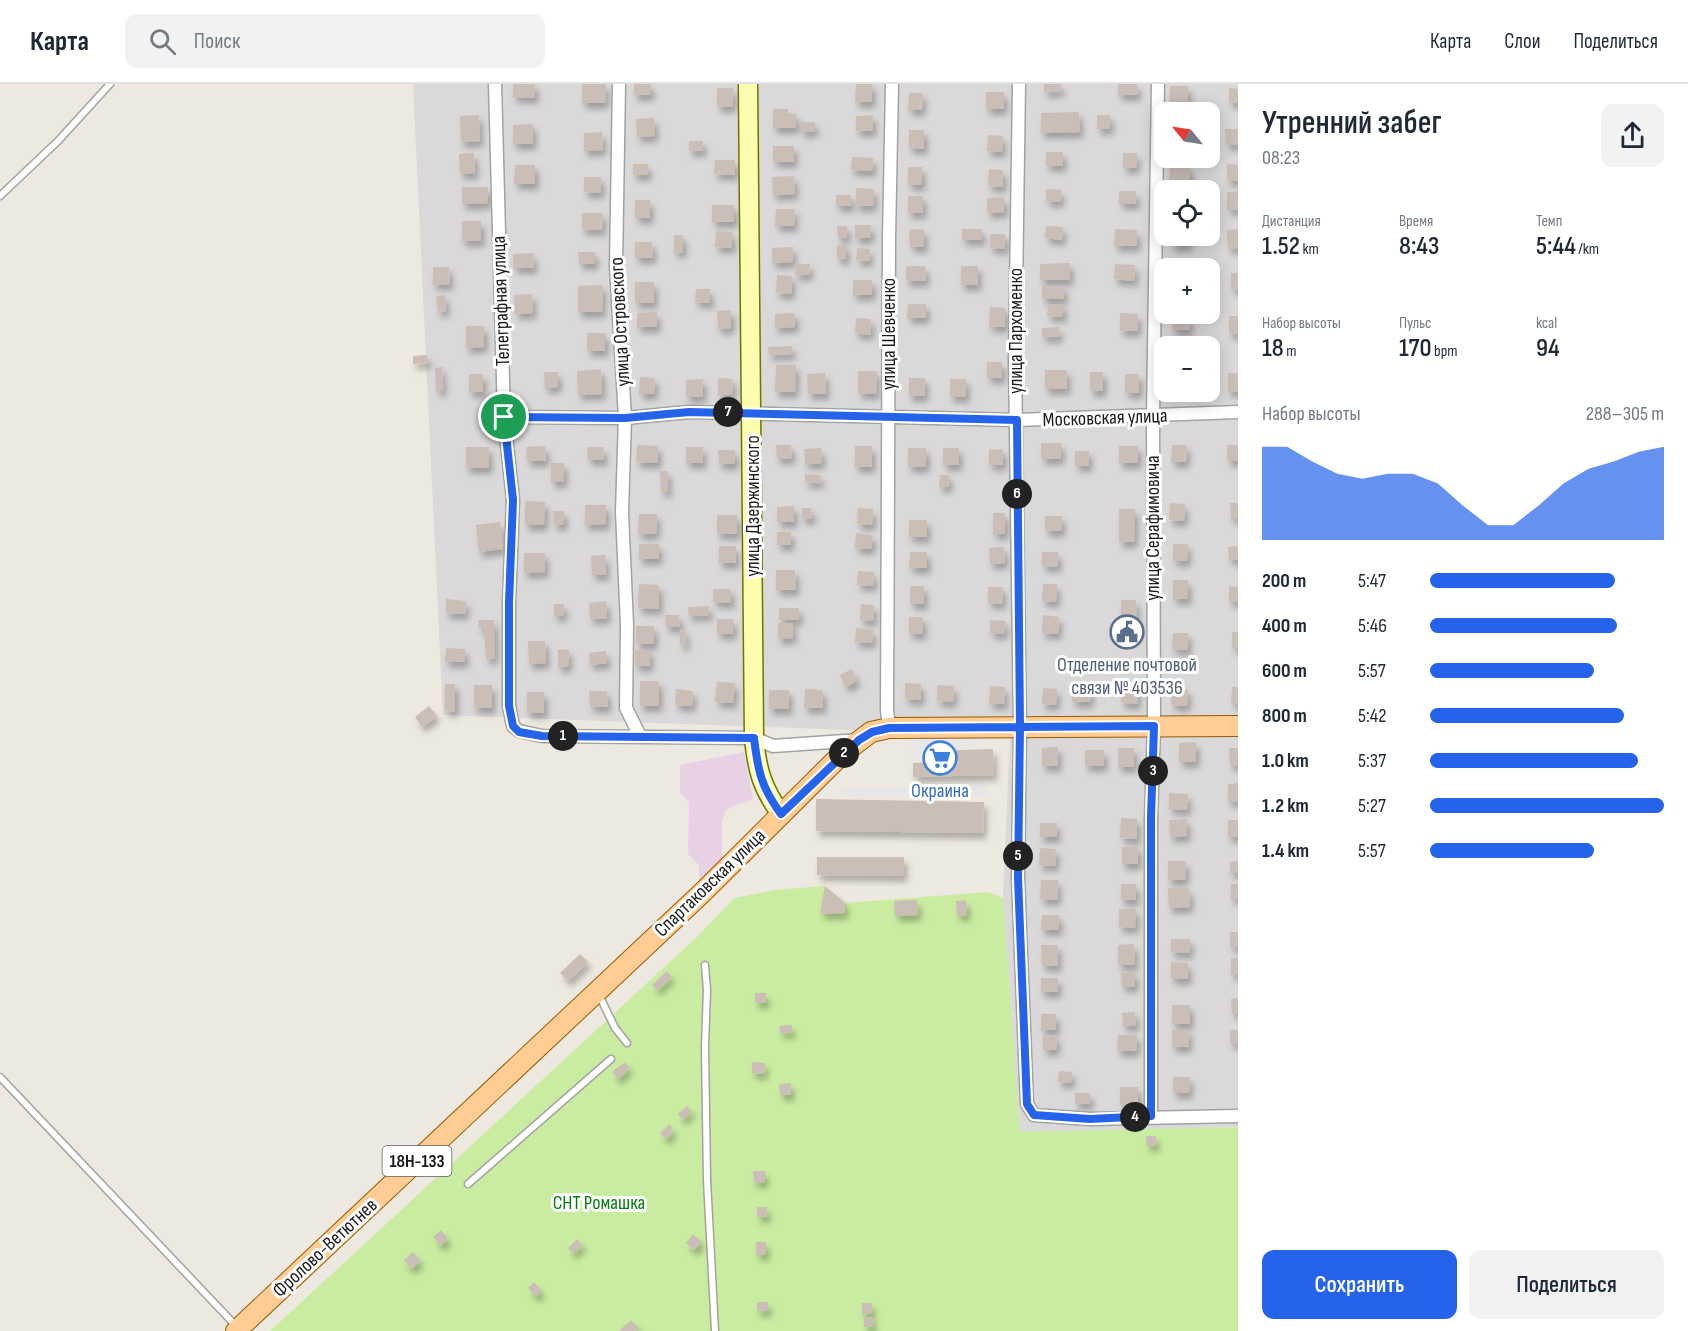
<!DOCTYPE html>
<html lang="ru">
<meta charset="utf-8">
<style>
:root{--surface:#fff;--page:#f2f2f3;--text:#1f2937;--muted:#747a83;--line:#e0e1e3;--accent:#2563eb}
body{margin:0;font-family:"Sofia Sans Condensed",sans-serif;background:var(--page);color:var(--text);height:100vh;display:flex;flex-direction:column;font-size:22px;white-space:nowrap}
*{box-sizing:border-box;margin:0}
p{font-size:20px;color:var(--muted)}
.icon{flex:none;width:33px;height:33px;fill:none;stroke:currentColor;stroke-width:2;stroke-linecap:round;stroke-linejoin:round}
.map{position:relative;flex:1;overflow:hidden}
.panel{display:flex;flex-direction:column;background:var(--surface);width:450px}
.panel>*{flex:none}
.needle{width:39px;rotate:300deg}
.controls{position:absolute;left:1154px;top:18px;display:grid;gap:12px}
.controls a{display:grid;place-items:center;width:66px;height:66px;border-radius:12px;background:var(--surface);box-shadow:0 3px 15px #0003;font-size:30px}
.pin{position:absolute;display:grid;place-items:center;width:51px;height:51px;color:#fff;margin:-26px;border:3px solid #fff;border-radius:50%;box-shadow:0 2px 6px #0007}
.km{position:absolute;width:30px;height:30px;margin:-15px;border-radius:50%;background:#222;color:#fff;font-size:16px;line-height:30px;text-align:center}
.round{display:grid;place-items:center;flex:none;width:63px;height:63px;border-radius:12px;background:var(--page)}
.overview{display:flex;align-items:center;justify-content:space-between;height:102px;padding:0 24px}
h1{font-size:33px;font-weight:600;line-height:45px}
.metrics{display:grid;grid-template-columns:repeat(3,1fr);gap:9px;height:102px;padding:6px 24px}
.metrics div{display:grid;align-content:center}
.metrics b{font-size:26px;font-weight:600}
.metrics small{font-size:16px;font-weight:400}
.metrics p{font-size:16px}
.chart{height:168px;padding:12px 24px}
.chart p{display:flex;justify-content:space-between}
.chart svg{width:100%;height:108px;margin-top:6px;fill:var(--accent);opacity:.7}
.primary-button{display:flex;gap:12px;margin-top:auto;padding:12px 24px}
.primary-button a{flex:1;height:69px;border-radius:12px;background:var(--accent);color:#fff;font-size:24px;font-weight:600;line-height:69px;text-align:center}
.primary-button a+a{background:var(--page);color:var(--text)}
ul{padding:0 24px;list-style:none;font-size:20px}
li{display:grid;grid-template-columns:96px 72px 1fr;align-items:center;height:45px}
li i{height:15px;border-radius:8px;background:var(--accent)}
header{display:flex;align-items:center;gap:36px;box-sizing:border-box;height:84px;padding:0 30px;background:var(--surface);border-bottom:2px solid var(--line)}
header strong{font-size:28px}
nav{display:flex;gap:33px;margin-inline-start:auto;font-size:21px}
.search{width:420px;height:54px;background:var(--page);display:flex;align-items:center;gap:15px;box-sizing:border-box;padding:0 21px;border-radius:12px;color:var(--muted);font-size:22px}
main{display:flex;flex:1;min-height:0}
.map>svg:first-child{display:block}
.residential{fill:#dad8d8;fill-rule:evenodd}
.industrial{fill:#e8d1e4}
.grass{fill:#caeca1}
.parking{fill:#e7e7e7}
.building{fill:#cabeb6;filter:url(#shadow)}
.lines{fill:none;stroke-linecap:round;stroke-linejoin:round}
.lane-casing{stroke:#a2a2a2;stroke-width:9}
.street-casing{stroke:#a2a2a2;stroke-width:15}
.secondary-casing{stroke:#6d7500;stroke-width:21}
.primary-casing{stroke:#935c00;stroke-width:22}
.lane{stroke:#fff;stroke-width:6}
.street{stroke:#fff;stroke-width:12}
.secondary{stroke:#fdfdaf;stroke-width:18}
.primary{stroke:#ffcc94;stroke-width:20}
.route-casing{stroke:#fff;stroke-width:12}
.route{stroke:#2563eb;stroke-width:8}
.labels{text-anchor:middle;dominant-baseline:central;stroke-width:6;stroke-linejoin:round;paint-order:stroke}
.shield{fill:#fff;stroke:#5f5f5f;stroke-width:1.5}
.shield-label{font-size:18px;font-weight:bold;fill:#1b1b1b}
.street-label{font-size:20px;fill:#1b1b1b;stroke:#fff}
.service-label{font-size:20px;fill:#4e5e75;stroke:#fff}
.shop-label{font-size:20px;fill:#366cbe;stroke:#fff}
.park-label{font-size:20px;fill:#047f09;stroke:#fff}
</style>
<header>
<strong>Карта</strong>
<div class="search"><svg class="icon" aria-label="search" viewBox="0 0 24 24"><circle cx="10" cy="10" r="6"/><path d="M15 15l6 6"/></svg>Поиск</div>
<nav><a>Карта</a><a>Слои</a><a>Поделиться</a></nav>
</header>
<main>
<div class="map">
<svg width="1238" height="1247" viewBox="0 0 1238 1247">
<defs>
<filter id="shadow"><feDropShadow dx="3.5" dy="6" stdDeviation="3" flood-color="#0004"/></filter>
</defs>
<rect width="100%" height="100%" fill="#eee9e0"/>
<path class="residential" d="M413 0H1238V1043L1020 1048 1003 814 1010 652 443 631ZM1164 28H1209V74H1164ZM1164 106H1209V152H1164ZM1164 184H1209V230H1164ZM1164 262H1209V308H1164Z"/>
<path class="industrial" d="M744 668 753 716 738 720 725 727 722 738V777L699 797V781L688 770 689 718 680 709V681Z"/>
<path class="grass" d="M825 802 845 819 988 808 1003 814 1020 1048 1238 1043V1247H270L698 852 734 814 775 806Z"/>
<path class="parking" d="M911 652 982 653 981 663 930 664V675L911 676Z
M989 701 988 712H836L843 704Z"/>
<path class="building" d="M513 0H535V14L513 13Z
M582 0H606L605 19H582Z
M634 0H651V11H634Z
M856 0H872V18H855Z
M1044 0H1061V7L1044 8Z
M1118 0H1137L1138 11H1118Z
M1170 2H1188V19H1170Z
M717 4H733V23H717Z
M1229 4 1238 5V19H1229Z
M986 8H1004V25H986Z
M909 9H923L922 26H908Z
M773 25H788V30H796V44H773Z
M1079 28 1080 48 1041 49V29Z
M479 31 480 57 461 58 460 32Z
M873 31V47H856V32Z
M1097 31H1110V45H1097Z
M654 34 655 52 637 53 636 35Z
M801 38H815V47L801 48Z
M533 40V60H513V41Z
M1225 45H1238V61H1226Z
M909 46H924V65L909 64Z
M602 48 603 66 584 67V49Z
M988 51 1003 52 1002 68 987 67Z
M689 57H703V67H689Z
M773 62H794V78H773Z
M1046 68H1063V82H1046Z
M474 69 475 89 460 90 459 70Z
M1123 69H1137L1136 84H1123Z
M852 73 873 74 872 87 851 86Z
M715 76H735V91L714 90Z
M633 80H648V91H633Z
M1227 80 1238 81V97H1227Z
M515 81H535V100H514Z
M1170 82H1190V98H1169Z
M908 83H922V101H908Z
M989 85 1003 86V103L988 102Z
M794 92 795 110 773 111 772 93Z
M584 93H601V109L584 108Z
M462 103H488V119L462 120Z
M856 104 874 105 873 122H856Z
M1046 105 1061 106 1060 118 1046 117Z
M1119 107H1136V120H1119Z
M1238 107V126H1227V108Z
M836 111H851V122H836Z
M908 112H923V129H908Z
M1004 113V128L987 129V114Z
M635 116H650V134H635Z
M712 121H734V138H712Z
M776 125H795L794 142H775Z
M582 129H603L602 146 582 145Z
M462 137H481V157H462Z
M855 141H871L870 154H855Z
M837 142H847V154H838Z
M1046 142 1063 143 1062 156 1045 154Z
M924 145V163H910L909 146Z
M962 145H982V156H962Z
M1115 145 1137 146V162H1114Z
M1238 145V164L1228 165 1227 146Z
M716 147 732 148V164L715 163Z
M990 150H1005V165L990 164Z
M674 151H683V168L674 169Z
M1171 152H1189V162H1171Z
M635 158H652L653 174H635Z
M846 160V175H837V161Z
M793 163V178L772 179V164Z
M857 164 870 165 869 177 856 176Z
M578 168H595V180H579Z
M533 169 534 184H513V170Z
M1070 179V196H1040V180Z
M796 180H810L809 191H795Z
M1115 180 1135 181 1134 197 1114 195Z
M906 182H925L926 197H906Z
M961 182H978V201H961Z
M433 183H449L450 200 433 201Z
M1231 189H1238V206L1231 205Z
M777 191 792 192 791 210 776 209Z
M853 196H872V211H853Z
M635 198H654V219H635Z
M603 201 602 228H578V202Z
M1042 202H1064V215H1042Z
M696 205H710V219L695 218Z
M532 210 533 229 515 230 514 211Z
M445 211 446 227 438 228 436 212Z
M908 220H926V234H907Z
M1048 220H1063V233L1047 232Z
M990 223 1005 224V243H989Z
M731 226V244L718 245 717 227Z
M657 228V243H637V229Z
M795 229V243L775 244V230Z
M1120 229 1138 230V247H1120Z
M1172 232H1189L1190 246H1172Z
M1229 232H1238V250H1229Z
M856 234 871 235 870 251 855 249Z
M466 242H484V263L466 264Z
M1059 243V253H1042V244Z
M587 249H605V267H587Z
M792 262V270L769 271 768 263Z
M427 271 428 279 413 280V272Z
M987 278H1002V294H987Z
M776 281H796L795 308H775Z
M442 283 443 307H436L435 284Z
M601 285 602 310 578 311 577 287Z
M1045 286H1067V305H1045Z
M858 287H877L876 310 858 309Z
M544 288H558V303L545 304Z
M1090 288H1103V307H1090Z
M825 289 826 310H808L807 290Z
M1228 289H1238V308H1228Z
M469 290H483V308H469Z
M1125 290H1139V309H1125Z
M640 293 655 294 654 310H639Z
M718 294 733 295 732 311H718Z
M909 294H925V312H909Z
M703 295V313H686V296Z
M950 295H966V313H950Z
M1041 359H1061V375H1041Z
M637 361 658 362V379L636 378Z
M776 361H791L792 374 777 375Z
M1172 361H1187L1186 378H1171Z
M1227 361H1238V377H1227Z
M545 362 546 377H527L526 363Z
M855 362H872V383H855Z
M1119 362H1138V379H1119Z
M466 363H489V384H466Z
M587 363H603L604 376H588Z
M686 363H703V379H686Z
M821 364 822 379 805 380 804 365Z
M908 364H926V383H908Z
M943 364H959V381H943Z
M1003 365V381H989V366Z
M718 366H735V380H719Z
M1075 367H1089V382H1075Z
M551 379H564V398H551Z
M660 387H668V408H661Z
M805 390 821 391 820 399 805 398Z
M940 391H949V403H939Z
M525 417 545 418 544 441H525Z
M1170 419 1185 420 1184 437 1169 436Z
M1230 419H1238V435H1231Z
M585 421H606V440L585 441Z
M794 422V438H777V423Z
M802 424H811L812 435H802Z
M858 424 873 425 872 441 857 440Z
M1119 425H1135L1134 458H1119Z
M553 427H564V441H554Z
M993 429H1005V450H993Z
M639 430H657L656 450H638Z
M717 431H737V450H717Z
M1045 432H1062V447H1045Z
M909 436H927V453H909Z
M500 438 503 465 479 468 476 441Z
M777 448H791V461H777Z
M856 449 873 451 871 465 855 464Z
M639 460H659V475H639Z
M1173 460H1188L1187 477H1173Z
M719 462H736V479H719Z
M1238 462V476H1229L1228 463Z
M1004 463 1005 479 990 480 989 464Z
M910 468H927V484H909Z
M1042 468H1058V483L1042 482Z
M524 469H545V488L524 489Z
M605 471 606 491H592L591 472Z
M776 486H795L796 506H776Z
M858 487 874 488 873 502 857 501Z
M1173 496H1188V515H1173Z
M639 500 659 501V525L638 524Z
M1043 500H1057L1056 518 1042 517Z
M910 502H924V520H910Z
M1229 502 1238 503V518H1229Z
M988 503H1003L1002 520 988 519Z
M713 505H731V519L713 518Z
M446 515 466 517 465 530 446 529Z
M1121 516H1136L1137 552H1121Z
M606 517 607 534 590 535 589 519Z
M554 520H564L563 532H554Z
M861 520 874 521 873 537 860 536Z
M709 522V531L689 532 688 523Z
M779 524H799V536H779Z
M665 531H679L680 543H666Z
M1043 531 1059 533 1058 550 1042 549Z
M909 533H923V550H909Z
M717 535H733V550H717Z
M478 536H494L495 574 486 575 484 544H479Z
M990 536 1005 537 1004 550 990 549Z
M778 539H793V554L778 555Z
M636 542H654V560H636Z
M856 544 873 546 872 559 855 558Z
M680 545H685L686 561H680Z
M1232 548H1238V564H1232Z
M1173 549H1188V566L1172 565Z
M528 557H545L546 579 529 580Z
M446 564 465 565V578H445Z
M558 565 569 566 568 583H558Z
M635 566H650V582H635Z
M606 567 607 579 590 581 589 569Z
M852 585 857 597 846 603 840 591Z
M640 597H659V622H640Z
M717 598 735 599 733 619 715 618Z
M905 599 921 600V616L905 615Z
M445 600H455V628L445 627Z
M474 601H492V624H474Z
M937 601 954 602 953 618 937 617Z
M1073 601 1091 602 1090 618H1072Z
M990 602 1005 603 1004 620H989Z
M1122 603 1138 604 1137 620 1121 619Z
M1232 603H1238V620H1231Z
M1043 604 1057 605 1056 621 1042 620Z
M1172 604 1188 605 1187 622 1171 621Z
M676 605 693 607 692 622 675 621Z
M805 605 823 606V624H804Z
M769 606H789V625H769Z
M589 607H607L608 623H590Z
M527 608H544V629H527Z
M429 622 437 632 422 643 415 633Z
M1196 658V678H1179V659Z
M1058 663V682H1042V664Z
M1118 664H1134V683H1118Z
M1229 664H1238V681L1230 682Z
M993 665 994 691 913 693V679L932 678V667Z
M1085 666H1104V682H1085Z
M1238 699V718H1228V700Z
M1169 709 1188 710 1187 726 1169 725Z
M816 715 984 718 983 749 816 747Z
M1121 734 1137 735V755L1120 754Z
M1187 735V752L1170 753 1169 736Z
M1228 736H1238V753H1228Z
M1040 739H1057V753H1040Z
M1138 762V780H1122V763Z
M1040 764 1056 765 1055 782 1039 781Z
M817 773H904V792L817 791Z
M1168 777H1186L1185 796H1168Z
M1238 777V789H1230V778Z
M1041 796H1058L1057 816 1040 815Z
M1121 800H1136V816H1121Z
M1231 800H1238V815H1231Z
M825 802 845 819V829L820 830Z
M1168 804H1189L1190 823 1169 824Z
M917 816 918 831 895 832 894 817Z
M966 816 967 831 957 832 956 817Z
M1119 825H1136L1135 844 1119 843Z
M1042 831H1059V846H1041Z
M1230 848H1238V863H1230Z
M1171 855H1190V869L1171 868Z
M1134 860 1135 881H1118V861Z
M1041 861H1058V882H1042Z
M580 870 588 878 568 897 560 889Z
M1231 874H1238V891H1231Z
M1171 878 1188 879V895H1171Z
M667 887 672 893 657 906 652 901Z
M1135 888V902L1122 903 1121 889Z
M1041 894H1058V908H1041Z
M755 909H766V919H755Z
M1238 914V930H1232L1231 915Z
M1172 921H1190V940H1172Z
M1135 928 1136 941 1123 942 1122 929Z
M1041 930H1056V946H1041Z
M792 941V949H780L779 942Z
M1172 946H1189L1188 963H1172Z
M1230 946H1238V959L1230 960Z
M1043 951 1057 952 1056 966H1043Z
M1118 951H1137L1136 967H1117Z
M625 978 630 984 618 995 612 988Z
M752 978 765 979 764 990 752 989Z
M1059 987 1072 988 1071 999 1058 998Z
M1173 993H1190L1189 1009H1173Z
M791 999V1011H780L779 1000Z
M1120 1003H1138V1020H1120Z
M1075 1009H1090V1020H1075Z
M687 1022 692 1027 683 1036 678 1030Z
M669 1040 673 1044 671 1046 673 1049 666 1055 660 1050Z
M1146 1052H1156V1062H1147Z
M753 1087H765V1098L754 1099Z
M757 1123H767V1133H757Z
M441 1146 448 1155 441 1162 433 1153Z
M693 1150 702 1158 694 1166 686 1159Z
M577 1155 583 1161 573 1170 568 1164Z
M756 1158H766V1171H756Z
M413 1168 421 1177 411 1185 404 1176Z
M534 1198 542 1207 536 1213 528 1204Z
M757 1218H768V1227H757Z
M862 1219H872V1230H862Z
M864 1233H873V1243H864Z
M631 1236 639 1244 636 1247H619Z"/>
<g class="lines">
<defs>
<path id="lane" d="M0 112 58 57 110 0
M705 881 707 906 705 962 707 1096 715 1247
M599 911 615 944 627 959
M0 993 237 1243
M468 1100 611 975"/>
<path id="street" d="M495 0 504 333 513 416 509 519V622L513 642 519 647 542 652 754 654 773 662 859 656
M619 0 616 183 625 334 622 428 627 541 626 624 640 652
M1019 0 1015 275 1020 643 1018 794 1027 1020 1034 1031 1090 1035 1238 1032
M504 333 625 334 689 328 1017 336 1238 328
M889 644 887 626 889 154 892 0
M1151 1032V734L1154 642 1153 332 1158 0"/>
<path id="secondary" d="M748 0 754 654C757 686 762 704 781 730"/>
<path id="primary" d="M236 1247 703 808 842 670 871 648 889 644 1238 642"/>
</defs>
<use href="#lane" class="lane-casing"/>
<use href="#street" class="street-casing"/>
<use href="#secondary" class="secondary-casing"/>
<use href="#primary" class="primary-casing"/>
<use href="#lane" class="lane"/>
<use href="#street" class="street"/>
<use href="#secondary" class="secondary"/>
<use href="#primary" class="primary"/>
</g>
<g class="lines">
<defs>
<path id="route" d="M504 333 513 416 509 519V622L513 642 519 648 542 652 754 654C758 687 761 703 781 730L859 656 872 648 889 644 1154 642 1151 734V1032L1090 1035 1034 1031 1027 1020 1018 794 1020 643 1017 336 689 328 625 334 504 333"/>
</defs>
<use href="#route" class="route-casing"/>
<use href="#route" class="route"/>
</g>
<defs>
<symbol id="civic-ring" viewBox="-11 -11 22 22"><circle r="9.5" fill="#fff" stroke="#5c6f8a" stroke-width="1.5"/><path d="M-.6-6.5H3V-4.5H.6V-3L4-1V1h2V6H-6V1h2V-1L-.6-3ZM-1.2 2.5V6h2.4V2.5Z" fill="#5c6f8a"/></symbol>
<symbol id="supermarket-ring" viewBox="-11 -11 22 22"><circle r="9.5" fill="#fff" stroke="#3f7fe0" stroke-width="1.5"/><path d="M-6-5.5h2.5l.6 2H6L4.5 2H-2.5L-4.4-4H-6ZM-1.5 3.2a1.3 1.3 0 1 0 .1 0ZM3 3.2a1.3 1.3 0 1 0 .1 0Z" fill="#3f7fe0"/></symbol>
</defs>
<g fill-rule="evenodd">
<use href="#civic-ring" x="1108" y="529" width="38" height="38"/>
<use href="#supermarket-ring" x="921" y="655" width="38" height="38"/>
</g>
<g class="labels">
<rect class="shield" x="382.5" y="1062" width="69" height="30" rx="4.5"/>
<g class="shield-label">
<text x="417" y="1077">18Н-133</text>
</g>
<g class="street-label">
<text transform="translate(501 217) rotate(-92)">Телеграфная улица</text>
<text transform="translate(620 238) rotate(-93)">улица Островского</text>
<text transform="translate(1016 247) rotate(-90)">улица Пархоменко</text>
<text transform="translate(889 250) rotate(-90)">улица Шевченко</text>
<text transform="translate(1105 334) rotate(-2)">Московская улица</text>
<text transform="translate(753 422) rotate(-90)">улица Дзержинского</text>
<text transform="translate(1153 444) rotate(-90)">улица Серафимовича</text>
<text transform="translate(710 799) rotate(-44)">Спартаковская улица</text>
<text transform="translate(325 1164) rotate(-43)">Фролово-Ветютнев</text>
</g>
<g class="service-label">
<text x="1127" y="581">Отделение почтовой<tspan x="1127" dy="23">связи № 403536</tspan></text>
</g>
<g class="shop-label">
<text x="940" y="707">Окраина</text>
</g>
<g class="park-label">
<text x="599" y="1119">СНТ Ромашка</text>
</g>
</g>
</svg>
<div class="controls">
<a><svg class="needle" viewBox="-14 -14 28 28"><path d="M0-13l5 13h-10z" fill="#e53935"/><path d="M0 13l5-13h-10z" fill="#747a83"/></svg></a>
<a><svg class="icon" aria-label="locate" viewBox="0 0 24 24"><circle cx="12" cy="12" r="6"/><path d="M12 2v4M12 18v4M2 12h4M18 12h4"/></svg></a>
<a>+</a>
<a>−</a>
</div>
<div class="pin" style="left:504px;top:333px;background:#1e9e55"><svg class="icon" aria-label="arrive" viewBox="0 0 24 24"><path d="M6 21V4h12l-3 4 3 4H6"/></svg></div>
<b class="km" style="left:563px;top:652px">1</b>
<b class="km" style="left:844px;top:669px">2</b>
<b class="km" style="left:1153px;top:687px">3</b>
<b class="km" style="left:1135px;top:1033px">4</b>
<b class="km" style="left:1018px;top:772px">5</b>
<b class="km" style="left:1017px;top:410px">6</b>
<b class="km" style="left:728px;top:328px">7</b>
</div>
<section class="panel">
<div class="overview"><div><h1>Утренний забег</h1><p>08:23</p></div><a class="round"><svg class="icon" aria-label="share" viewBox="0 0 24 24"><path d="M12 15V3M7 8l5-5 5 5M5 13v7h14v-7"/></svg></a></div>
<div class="metrics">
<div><p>Дистанция</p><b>1.52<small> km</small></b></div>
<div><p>Время</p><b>8:43</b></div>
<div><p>Темп</p><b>5:44<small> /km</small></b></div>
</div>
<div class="metrics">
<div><p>Набор высоты</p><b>18<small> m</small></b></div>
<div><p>Пульс</p><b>170<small> bpm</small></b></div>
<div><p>kcal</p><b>94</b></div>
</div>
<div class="chart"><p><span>Набор высоты</span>288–305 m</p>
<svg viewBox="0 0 160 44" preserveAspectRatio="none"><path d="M0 44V6L10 6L20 12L30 17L40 19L50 17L60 17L70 21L80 30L90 38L100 38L110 30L120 21L130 15L140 12L150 8L160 6V44z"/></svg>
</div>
<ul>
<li><b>200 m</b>5:47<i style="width:79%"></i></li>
<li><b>400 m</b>5:46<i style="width:80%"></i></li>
<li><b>600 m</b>5:57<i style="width:70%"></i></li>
<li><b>800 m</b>5:42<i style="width:83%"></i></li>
<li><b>1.0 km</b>5:37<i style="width:89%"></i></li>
<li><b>1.2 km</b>5:27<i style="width:100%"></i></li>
<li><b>1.4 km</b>5:57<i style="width:70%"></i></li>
</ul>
<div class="primary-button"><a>Сохранить</a><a>Поделиться</a></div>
</section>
</main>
